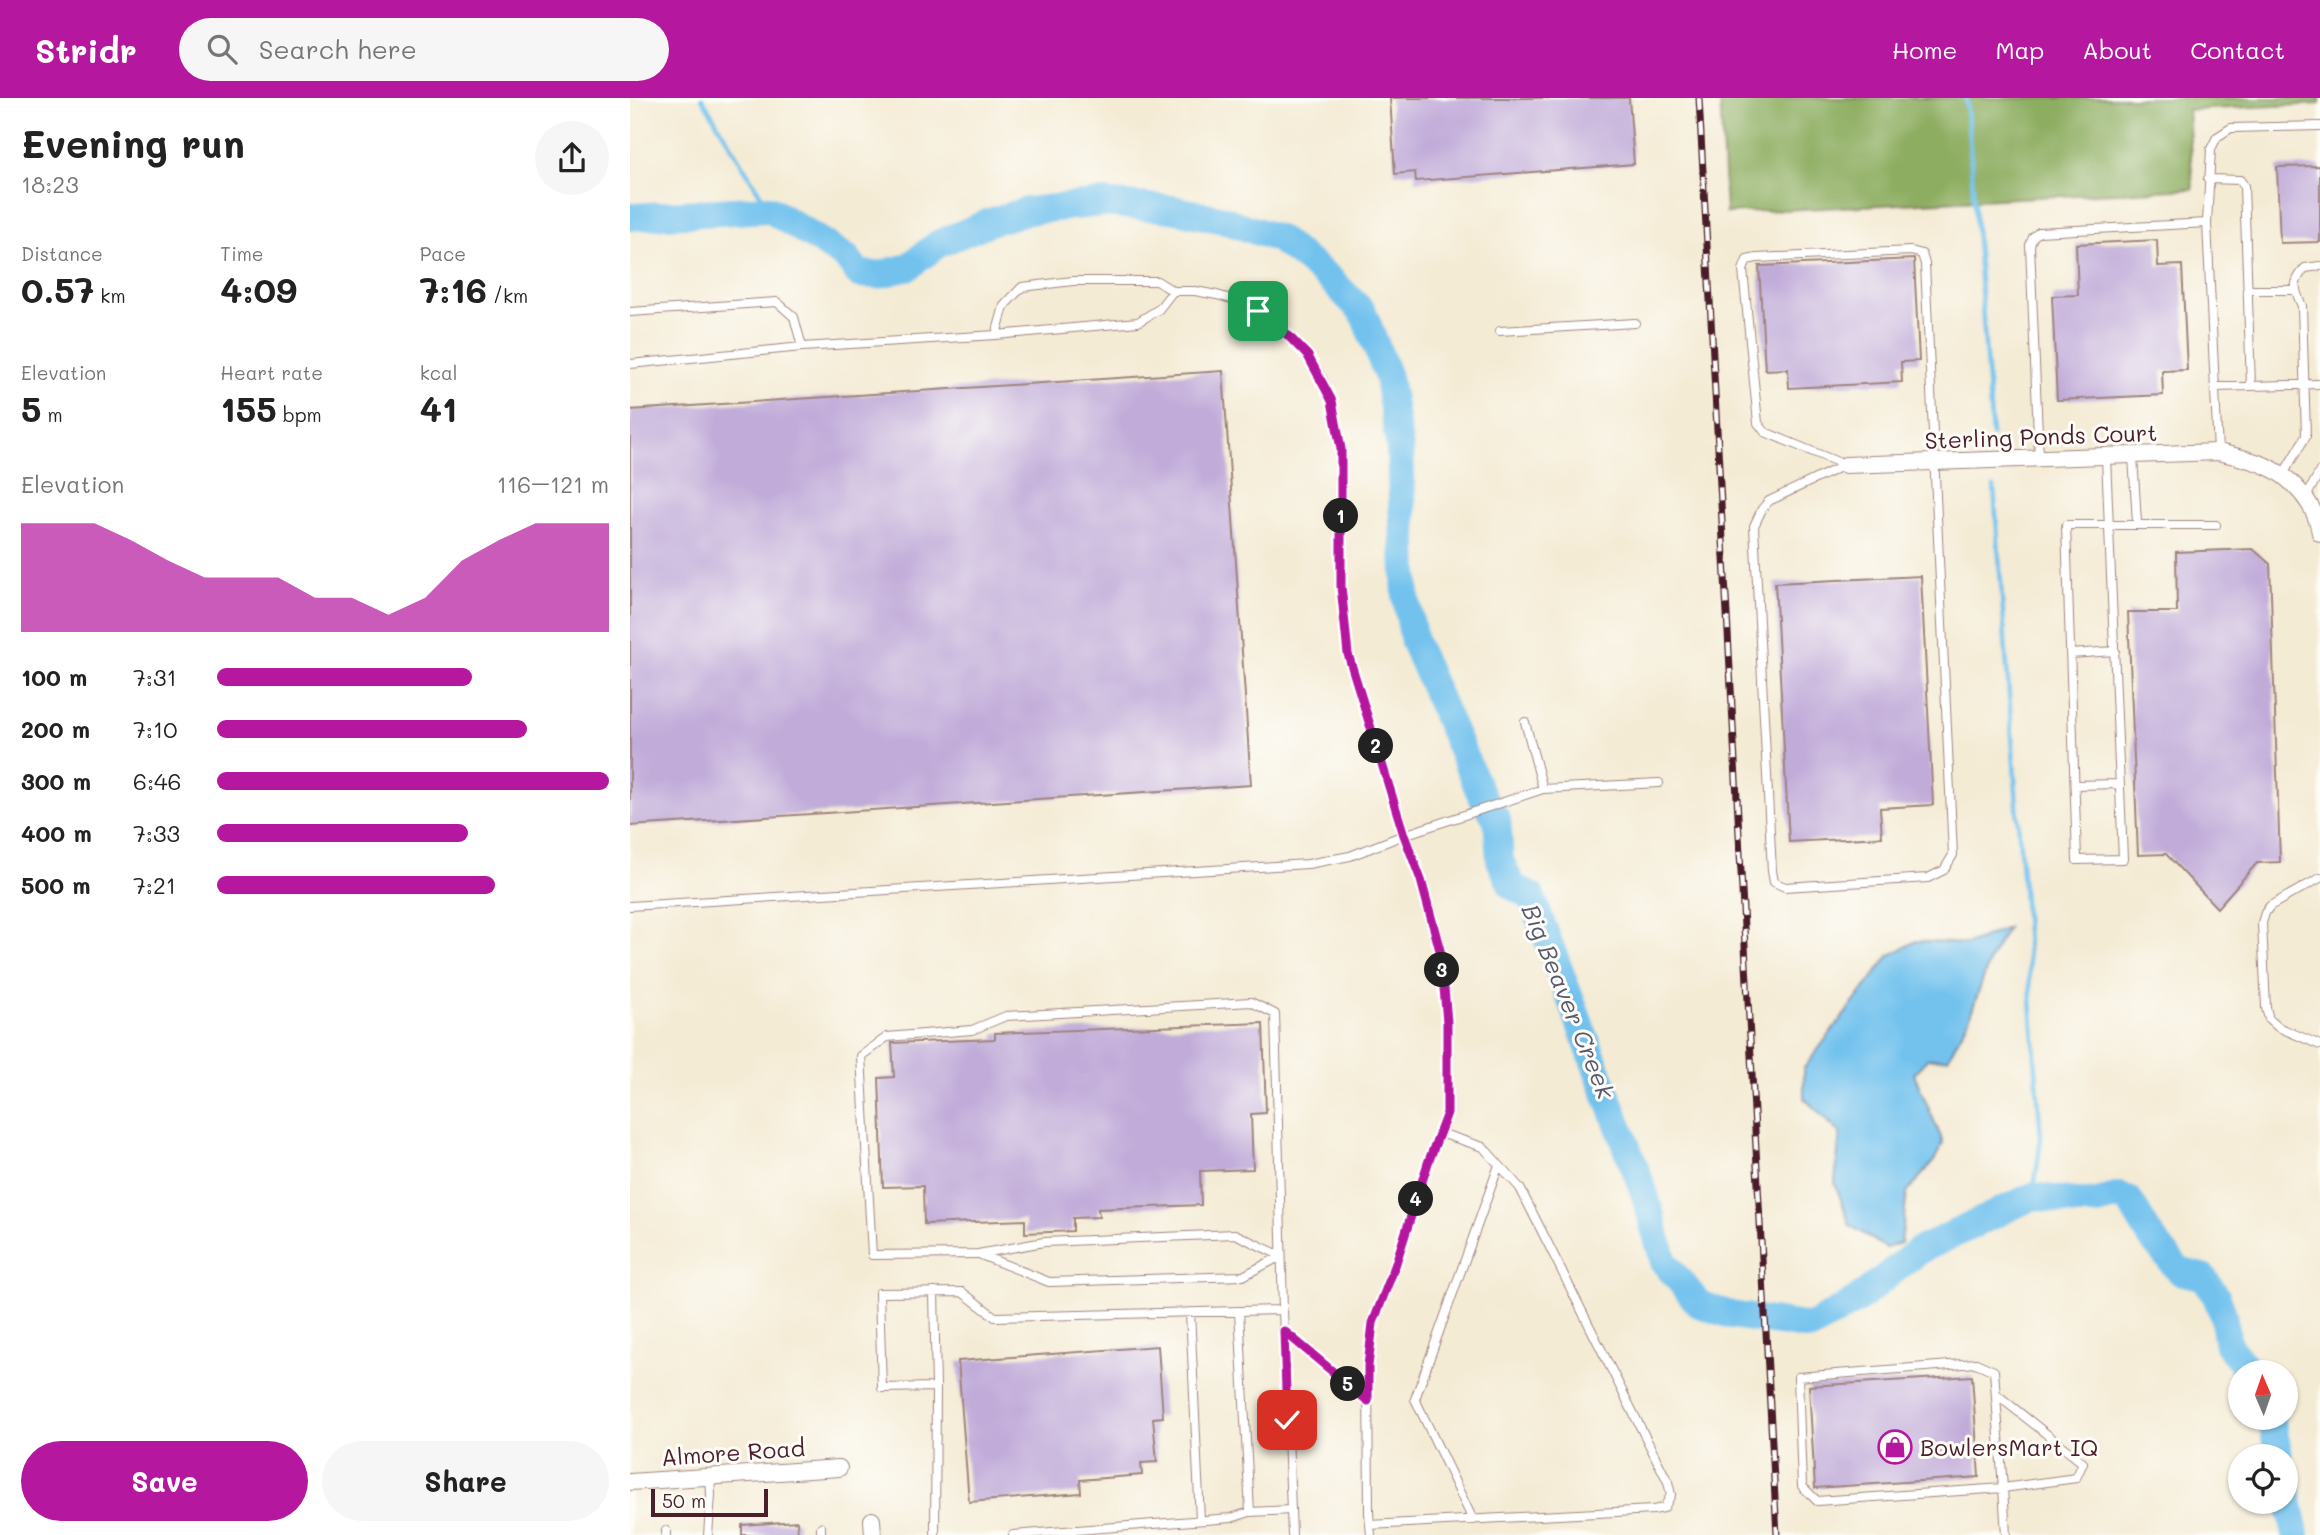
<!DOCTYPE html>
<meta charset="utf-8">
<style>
:root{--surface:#fff;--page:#f6f6f6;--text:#222;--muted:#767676;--accent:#b5179e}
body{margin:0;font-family:Mali,sans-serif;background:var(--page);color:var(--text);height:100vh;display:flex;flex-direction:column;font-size:26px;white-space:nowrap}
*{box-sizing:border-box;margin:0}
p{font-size:23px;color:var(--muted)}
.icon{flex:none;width:38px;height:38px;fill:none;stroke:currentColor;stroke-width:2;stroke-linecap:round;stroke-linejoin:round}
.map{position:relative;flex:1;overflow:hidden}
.panel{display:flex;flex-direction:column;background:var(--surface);width:630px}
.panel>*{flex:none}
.needle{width:46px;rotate:358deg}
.buttons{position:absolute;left:1598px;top:1262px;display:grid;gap:14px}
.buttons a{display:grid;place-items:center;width:70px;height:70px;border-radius:50%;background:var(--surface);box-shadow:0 2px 5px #0004;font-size:35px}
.scale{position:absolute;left:21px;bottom:18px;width:117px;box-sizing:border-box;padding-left:7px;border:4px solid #4a1f2b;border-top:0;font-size:19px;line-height:24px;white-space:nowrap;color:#4a1f2b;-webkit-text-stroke:5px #fdfcf7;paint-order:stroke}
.pin{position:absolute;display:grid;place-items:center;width:60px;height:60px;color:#fff;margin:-30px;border-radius:14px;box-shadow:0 4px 10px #0006}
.km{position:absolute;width:35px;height:35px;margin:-18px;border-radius:50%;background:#222;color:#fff;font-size:19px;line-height:35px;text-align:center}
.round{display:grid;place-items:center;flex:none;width:74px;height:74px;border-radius:37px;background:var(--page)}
.head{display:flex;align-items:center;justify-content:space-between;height:119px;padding:0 21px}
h1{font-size:38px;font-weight:700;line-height:52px}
.metrics{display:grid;grid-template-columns:repeat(3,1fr);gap:10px;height:119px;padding:7px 21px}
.metrics div{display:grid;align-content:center}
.metrics b{font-size:35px;font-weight:700}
.metrics small{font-size:19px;font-weight:400}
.metrics p{font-size:19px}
.chart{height:196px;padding:14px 21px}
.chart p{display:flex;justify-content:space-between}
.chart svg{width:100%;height:126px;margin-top:7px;fill:var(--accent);opacity:.7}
.primary-button{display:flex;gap:14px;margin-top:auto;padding:14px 21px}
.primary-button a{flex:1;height:80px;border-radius:42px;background:var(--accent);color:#fff;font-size:28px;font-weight:700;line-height:80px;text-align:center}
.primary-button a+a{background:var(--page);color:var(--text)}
ul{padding:0 21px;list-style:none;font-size:23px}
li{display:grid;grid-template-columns:112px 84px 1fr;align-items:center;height:52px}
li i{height:18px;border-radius:9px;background:var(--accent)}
header{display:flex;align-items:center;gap:42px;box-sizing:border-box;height:98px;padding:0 35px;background:var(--accent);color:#fff}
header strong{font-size:33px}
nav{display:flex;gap:38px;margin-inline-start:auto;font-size:24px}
.search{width:490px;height:63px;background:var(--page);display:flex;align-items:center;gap:18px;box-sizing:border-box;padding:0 24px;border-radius:38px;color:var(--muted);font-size:26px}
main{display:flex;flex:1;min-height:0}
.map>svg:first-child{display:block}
.forest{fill:#8dad60;stroke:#6c6646;stroke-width:2}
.water{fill:#73c2ee;stroke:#5e708c;stroke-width:2}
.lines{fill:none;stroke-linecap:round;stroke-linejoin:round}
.stream{stroke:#73c2ee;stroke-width:4.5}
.river{stroke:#73c2ee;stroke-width:28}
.building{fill:#c1acd9}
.lane-casing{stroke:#9f8580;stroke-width:10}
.street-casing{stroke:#9f8580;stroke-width:18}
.lane{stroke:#fff;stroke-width:8}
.street{stroke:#fff;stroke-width:16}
.rail-casing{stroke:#4a1f2b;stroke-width:7}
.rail{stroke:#fdfcf7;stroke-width:4.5;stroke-dasharray:13;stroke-linecap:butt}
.route-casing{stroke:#fff;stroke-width:14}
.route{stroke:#b5179e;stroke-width:9}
.labels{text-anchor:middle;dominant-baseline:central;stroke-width:6;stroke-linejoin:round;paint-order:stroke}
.street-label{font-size:23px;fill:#4a1f2b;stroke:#fdfcf7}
.poi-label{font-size:23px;fill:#4a1f2b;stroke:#fdfcf7;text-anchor:start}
.water-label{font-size:24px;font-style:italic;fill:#58586f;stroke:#fdfcf7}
</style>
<header>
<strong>Stridr</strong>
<div class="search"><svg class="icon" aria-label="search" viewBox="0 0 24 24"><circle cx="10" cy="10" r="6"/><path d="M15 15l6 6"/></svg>Search here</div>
<nav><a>Home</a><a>Map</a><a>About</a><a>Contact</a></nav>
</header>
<main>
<section class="panel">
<div class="head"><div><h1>Evening run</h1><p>18:23</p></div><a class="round"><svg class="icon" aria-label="share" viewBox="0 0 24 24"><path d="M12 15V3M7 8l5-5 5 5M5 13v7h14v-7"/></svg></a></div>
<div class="metrics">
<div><p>Distance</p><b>0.57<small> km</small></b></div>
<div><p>Time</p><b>4:09</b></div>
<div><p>Pace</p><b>7:16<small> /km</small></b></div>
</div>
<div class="metrics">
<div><p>Elevation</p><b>5<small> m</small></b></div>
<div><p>Heart rate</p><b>155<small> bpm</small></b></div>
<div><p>kcal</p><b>41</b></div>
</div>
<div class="chart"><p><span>Elevation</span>116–121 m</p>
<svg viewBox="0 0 160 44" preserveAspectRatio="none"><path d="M0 44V6L10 6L20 6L30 12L40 19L50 25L60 25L70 25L80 32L90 32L100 38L110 32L120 19L130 12L140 6L150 6L160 6V44z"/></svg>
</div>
<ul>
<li><b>100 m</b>7:31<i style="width:65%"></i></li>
<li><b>200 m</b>7:10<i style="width:79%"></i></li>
<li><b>300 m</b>6:46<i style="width:100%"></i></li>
<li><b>400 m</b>7:33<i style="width:64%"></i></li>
<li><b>500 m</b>7:21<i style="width:71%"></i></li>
</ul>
<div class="primary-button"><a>Save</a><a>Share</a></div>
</section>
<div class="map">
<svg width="1690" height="1437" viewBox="0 0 1690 1437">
<rect width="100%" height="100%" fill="#fdfcf7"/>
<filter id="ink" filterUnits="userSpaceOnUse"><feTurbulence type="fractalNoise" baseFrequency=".0143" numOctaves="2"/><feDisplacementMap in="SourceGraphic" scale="14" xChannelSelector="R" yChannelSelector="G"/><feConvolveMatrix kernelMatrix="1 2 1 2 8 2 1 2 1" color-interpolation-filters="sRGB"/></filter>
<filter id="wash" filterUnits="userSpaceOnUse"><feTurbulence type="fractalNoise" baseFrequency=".00686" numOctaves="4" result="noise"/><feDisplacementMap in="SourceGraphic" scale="28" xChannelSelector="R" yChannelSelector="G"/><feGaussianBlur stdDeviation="1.57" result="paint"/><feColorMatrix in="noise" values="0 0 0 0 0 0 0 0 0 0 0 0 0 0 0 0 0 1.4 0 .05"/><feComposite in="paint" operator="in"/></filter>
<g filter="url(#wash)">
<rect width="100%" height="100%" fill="#f4ebd4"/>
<path class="forest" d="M1090 0H1690V6L1558 12 1563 91 1096 115Z"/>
<path class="water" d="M1377 830 1359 864 1339 921 1318 960 1297 961 1284 976 1313 1044 1304 1063 1277 1094 1271 1145 1256 1150 1220 1127 1205 1085 1210 1035 1174 1000V970L1259 858 1286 843 1338 846Z"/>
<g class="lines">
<path class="stream" d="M72 0 139 111
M1336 0 1362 337
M1364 389 1411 1040 1403 1098"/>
<path class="river" d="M0 119 139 111 217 160 229 176 248 177 278 169 308 146 360 124 397 113 472 105 542 111 594 122 649 141 699 180 733 214 758 279 770 351 776 499 784 544 851 697 867 721 870 762 882 788 901 798 1014 1094 1034 1164 1069 1206 1101 1217 1181 1229 1227 1202 1288 1153 1403 1098 1445 1104H1467L1490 1098 1499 1102 1521 1139 1549 1173 1573 1179 1586 1198 1593 1216 1598 1247 1619 1274
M1641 1320 1649 1358
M1656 1387 1666 1437"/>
</g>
<g id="blocks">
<path class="building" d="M760 0H999L1004 66 786 83 785 74 765 76Z
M1690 68V144L1650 145 1647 69Z
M1527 142 1528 168 1552 167 1557 272 1532 273 1533 297 1427 302 1422 198 1448 197 1446 146Z
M1284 161 1289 263 1271 264 1272 284 1159 290 1158 271 1135 272 1129 168Z
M593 273 621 687 0 728V312Z
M1623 451 1640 466 1650 764 1627 765 1587 810 1536 756 1508 757 1498 514H1547L1546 454Z
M1291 478 1303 707 1250 710 1252 739 1159 744 1145 485Z
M633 925 636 1015 621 1016 623 1071 570 1073 571 1107 468 1111 469 1119 443 1120V1133L395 1135V1122L294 1126 293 1088 253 1089 249 980 264 979 262 945 365 941V935Z
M528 1248 533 1319 523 1320 527 1364 511 1365 512 1377 450 1382 451 1395 339 1404 328 1263Z
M1342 1278 1349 1379 1185 1390 1179 1288Z
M167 1423 168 1437H112V1427Z"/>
</g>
</g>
<g filter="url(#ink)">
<use href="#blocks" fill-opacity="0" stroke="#9f8580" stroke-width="2"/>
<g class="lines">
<defs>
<path id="lane" d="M1578 81 1610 82 1614 88 1621 288
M1281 153 1292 156 1295 166 1323 757 1314 772 1298 780 1155 789 1144 784 1142 773 1124 428 1132 411 1139 403 1215 367 1135 334 1128 325 1113 172 1117 162 1127 160Z
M1617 192H1665
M0 214 147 204 164 219 172 249
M870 233 1005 225
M366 237 374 208 392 189 443 183H527L543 193
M0 266 172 249 366 237 508 224 529 211 543 193H565L587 197 608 203 646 225 678 258 692 280 702 303 711 351V488L718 556 774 737 791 782 811 856 817 924V1015L798 1065 765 1168 743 1225 738 1268 739 1415 741 1437
M1585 289 1690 286
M1588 354 1577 125 1581 51 1587 39 1601 30 1690 28
M1503 358 1507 425
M1476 359 1493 761 1447 762 1436 427H1586
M1409 360 1400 147 1403 139 1409 134 1577 125
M1652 378 1676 338 1672 208C1664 191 1662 185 1675 170L1690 168
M1675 401 1690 373
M1440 556 1485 553
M895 624 913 691
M1445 687 1490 686
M1690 780 1640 808 1635 815 1632 825 1636 910 1639 921 1648 929 1690 947
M0 808 678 766 720 758 774 737 913 691 1029 685
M351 1157 419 1184 613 1178 651 1158
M651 1158 605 1136 414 1144 348 1156 242 1157 231 958 257 939 342 932 376 918 621 904 645 916 653 1212
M304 1194 306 1289
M609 1213 620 1414
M560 1214 570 1422
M654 1233 738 1303
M1346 1265 1364 1273 1373 1390 1187 1403 1172 1388 1168 1279Z
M1366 1296 1453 1365 1446 1380 1373 1390 1376 1437
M843 1422 785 1301 869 1067
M740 1427 1023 1412 1034 1410 1041 1397 1038 1384 890 1090 853 1049 810 1035
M191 1429V1437
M36 1433V1437
M78 1437 81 1397 80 1379
M305 1437 306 1289 252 1290 249 1195 332 1194 365 1219 653 1212 662 1437
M383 1437 601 1420 620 1414 660 1412"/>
<path id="street" d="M1215 367 1588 354C1604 358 1621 361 1636 368 1662 379 1687 408 1690 435
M0 1384 209 1370
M242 1422 243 1437"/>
</defs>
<use href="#lane" class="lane-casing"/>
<use href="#street" class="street-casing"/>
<use href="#lane" class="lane"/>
<use href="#street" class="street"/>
<defs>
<path id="rail" d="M1069 0 1147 1437"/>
</defs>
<use href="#rail" class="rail-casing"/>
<use href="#rail" class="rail"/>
</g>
</g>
<g class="lines" filter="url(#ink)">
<defs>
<path id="route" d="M628 213 646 225 678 258 702 303 711 351V488L718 556 774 737 791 782 811 856 817 924V1015L798 1065 765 1168 743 1225 738 1268V1303L654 1233 657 1322"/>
</defs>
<use href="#route" class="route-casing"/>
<use href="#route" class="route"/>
</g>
<defs>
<symbol id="shop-ring" viewBox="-11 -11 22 22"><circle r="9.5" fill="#fdfcf7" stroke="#b5179e" stroke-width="1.5"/><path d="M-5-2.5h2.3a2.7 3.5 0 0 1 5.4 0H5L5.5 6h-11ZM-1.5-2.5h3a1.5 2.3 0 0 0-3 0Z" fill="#b5179e"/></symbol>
</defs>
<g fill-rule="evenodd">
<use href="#shop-ring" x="1246" y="1330" width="38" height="38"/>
</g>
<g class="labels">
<g class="street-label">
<text transform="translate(1411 338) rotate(-2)">Sterling Ponds Court</text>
<text transform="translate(103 1354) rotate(-4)">Almore Road</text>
</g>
<g class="poi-label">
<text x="1290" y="1349">BowlersMart IQ</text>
</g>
<g class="water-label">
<text transform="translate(939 903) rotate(68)">Big Beaver Creek</text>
</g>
</g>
</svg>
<div class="buttons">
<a><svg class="needle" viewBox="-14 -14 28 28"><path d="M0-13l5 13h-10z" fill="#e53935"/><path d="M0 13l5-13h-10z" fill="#767676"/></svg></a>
<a><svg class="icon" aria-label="locate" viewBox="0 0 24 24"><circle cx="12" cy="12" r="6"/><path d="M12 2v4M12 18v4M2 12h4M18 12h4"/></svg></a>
</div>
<div class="scale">50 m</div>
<div class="pin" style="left:628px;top:213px;background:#1e9e55"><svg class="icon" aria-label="arrive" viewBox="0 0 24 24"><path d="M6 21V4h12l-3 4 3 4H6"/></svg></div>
<div class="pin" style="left:657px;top:1322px;background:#d93025"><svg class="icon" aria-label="check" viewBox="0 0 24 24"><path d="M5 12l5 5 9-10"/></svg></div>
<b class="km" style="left:711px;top:418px">1</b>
<b class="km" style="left:746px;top:648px">2</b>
<b class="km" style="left:812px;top:872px">3</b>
<b class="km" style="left:786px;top:1101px">4</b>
<b class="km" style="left:718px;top:1286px">5</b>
</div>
</main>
